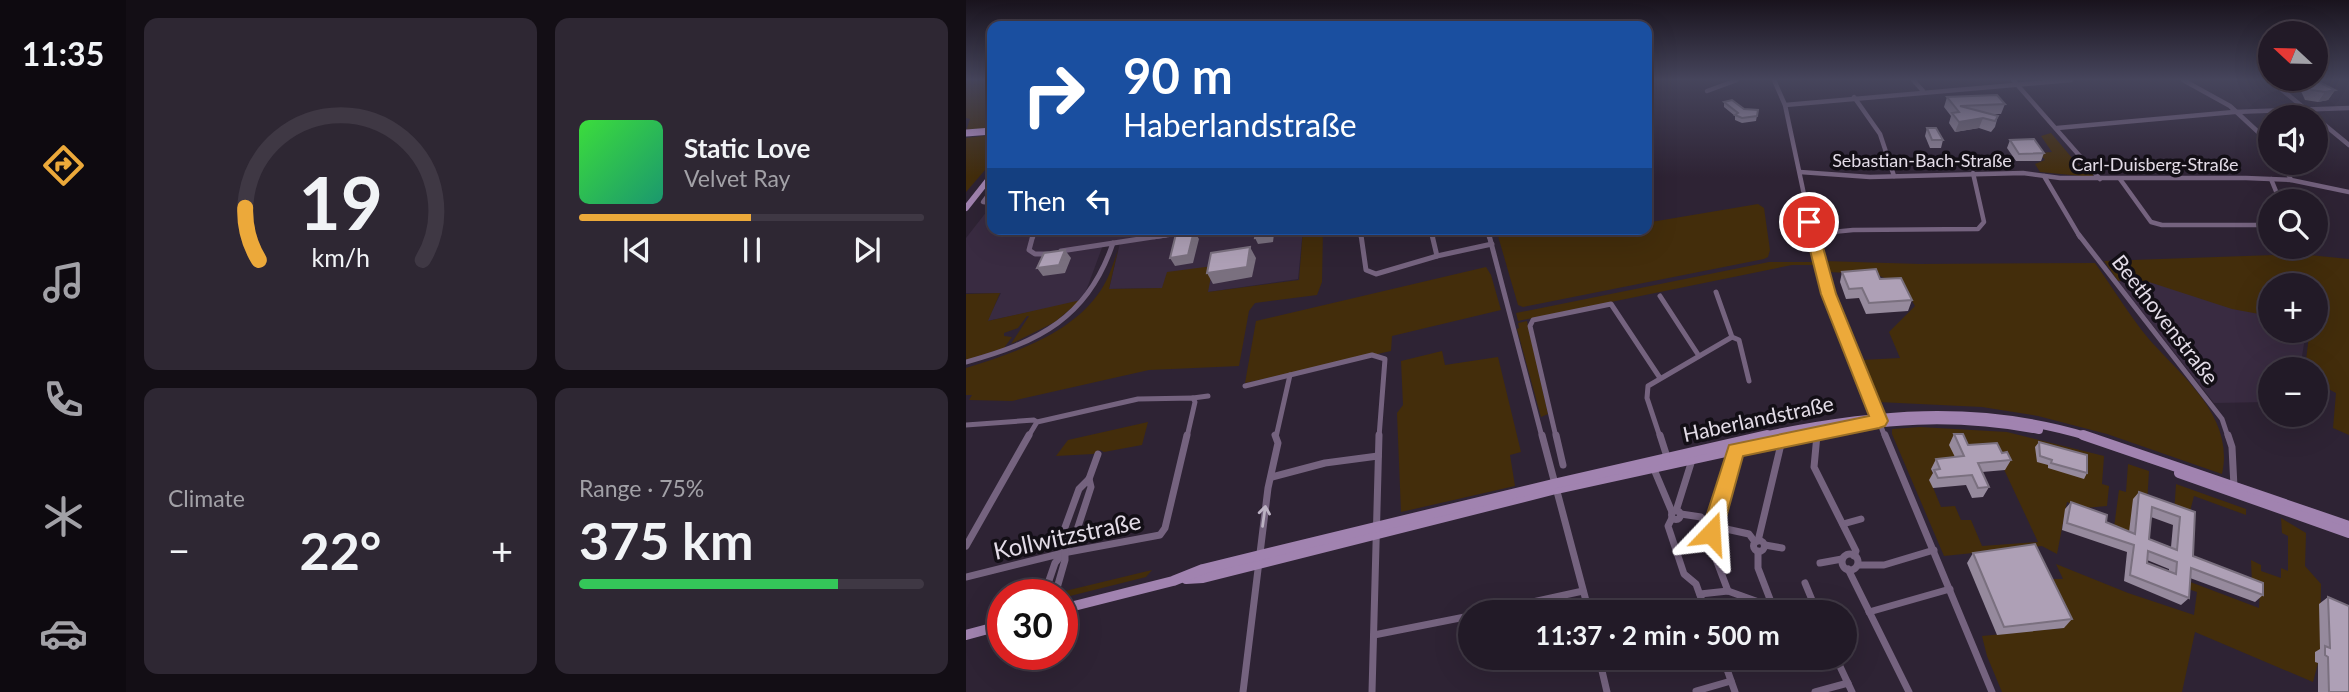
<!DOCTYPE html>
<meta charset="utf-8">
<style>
:root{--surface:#221a27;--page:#2e2733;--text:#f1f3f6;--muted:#a2a1a7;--line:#3f3844;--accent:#eca93a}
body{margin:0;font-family:Lato,sans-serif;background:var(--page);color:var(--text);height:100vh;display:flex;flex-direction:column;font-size:26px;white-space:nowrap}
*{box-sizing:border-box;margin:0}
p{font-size:23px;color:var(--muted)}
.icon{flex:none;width:38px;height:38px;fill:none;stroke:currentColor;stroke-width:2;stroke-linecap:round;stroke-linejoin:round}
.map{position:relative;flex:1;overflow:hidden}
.panel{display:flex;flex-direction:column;gap:18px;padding:18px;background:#130e15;width:840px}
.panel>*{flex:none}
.guide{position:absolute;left:21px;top:21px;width:665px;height:214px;border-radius:14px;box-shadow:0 7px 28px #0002,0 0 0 2px var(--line);background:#1a4fa0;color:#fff;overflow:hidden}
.needle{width:46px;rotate:292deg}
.controls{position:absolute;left:1292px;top:21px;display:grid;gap:14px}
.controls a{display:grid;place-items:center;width:70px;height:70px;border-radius:50%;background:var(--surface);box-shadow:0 7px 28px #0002,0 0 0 2px var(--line);font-size:35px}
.speed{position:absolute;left:21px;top:579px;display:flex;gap:14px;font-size:35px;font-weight:700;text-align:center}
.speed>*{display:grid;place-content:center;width:91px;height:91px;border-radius:50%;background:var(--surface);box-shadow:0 7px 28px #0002,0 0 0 2px var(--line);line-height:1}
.speed .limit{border:10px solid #d22;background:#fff;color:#111}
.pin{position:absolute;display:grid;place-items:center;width:60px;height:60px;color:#fff;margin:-30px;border:4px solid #fff;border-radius:50%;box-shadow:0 2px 7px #0007}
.me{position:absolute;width:77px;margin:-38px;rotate:20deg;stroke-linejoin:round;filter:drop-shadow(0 0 5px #0008)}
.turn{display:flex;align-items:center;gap:24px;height:147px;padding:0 21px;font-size:32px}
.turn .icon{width:91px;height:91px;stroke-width:2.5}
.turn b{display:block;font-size:49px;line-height:60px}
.then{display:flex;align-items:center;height:66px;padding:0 21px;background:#0003;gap:14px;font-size:26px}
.big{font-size:52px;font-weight:700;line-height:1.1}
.panel .widget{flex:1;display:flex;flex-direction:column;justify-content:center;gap:10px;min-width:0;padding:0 24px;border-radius:14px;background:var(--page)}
.panel .dial{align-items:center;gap:0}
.dial svg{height:182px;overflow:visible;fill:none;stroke:var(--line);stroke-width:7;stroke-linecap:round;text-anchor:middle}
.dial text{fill:var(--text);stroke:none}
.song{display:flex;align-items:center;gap:21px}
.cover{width:84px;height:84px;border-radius:10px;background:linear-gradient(135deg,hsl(120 70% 55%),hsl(160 70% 35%))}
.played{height:7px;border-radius:4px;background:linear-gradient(90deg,var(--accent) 50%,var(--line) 50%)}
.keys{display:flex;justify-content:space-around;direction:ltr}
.heat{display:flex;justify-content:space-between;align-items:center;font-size:38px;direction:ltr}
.charge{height:10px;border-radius:5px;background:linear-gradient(90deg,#34c759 75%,var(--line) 0)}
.panel .tiles{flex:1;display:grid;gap:18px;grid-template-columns:repeat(2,1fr)}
.trip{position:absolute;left:492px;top:600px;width:399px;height:70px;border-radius:35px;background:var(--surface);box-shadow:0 7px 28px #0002,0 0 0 2px var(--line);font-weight:700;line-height:70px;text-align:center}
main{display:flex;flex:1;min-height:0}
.dock{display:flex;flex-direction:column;width:126px;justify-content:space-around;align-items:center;background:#0e0a10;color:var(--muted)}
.dock .icon{width:49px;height:49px}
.dock .active{color:var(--accent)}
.dock b{font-size:32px;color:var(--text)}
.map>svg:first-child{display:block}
.built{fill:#392b41}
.green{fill:#432d0b;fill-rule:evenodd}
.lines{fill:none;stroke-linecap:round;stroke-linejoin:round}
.street-far2{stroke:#75637f;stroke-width:4.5}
.street-far1{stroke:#75637f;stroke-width:5}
.street{stroke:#75637f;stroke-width:7}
.secondary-far2{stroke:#a183b0;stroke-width:6}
.secondary-far1{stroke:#a183b0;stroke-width:8}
.secondary{stroke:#a183b0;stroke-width:10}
.primary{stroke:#c39cd7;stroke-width:7}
.wall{fill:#968a9d;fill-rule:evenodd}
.shaded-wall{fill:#7a707f}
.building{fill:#aea0b6;stroke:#7a707f;stroke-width:2;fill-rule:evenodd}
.oneway{stroke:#bcb2c3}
.route{fill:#eca93a;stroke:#996e26;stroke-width:2}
.labels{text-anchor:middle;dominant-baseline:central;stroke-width:7;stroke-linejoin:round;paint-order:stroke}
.far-street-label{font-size:18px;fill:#e3dce7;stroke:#130f16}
.street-label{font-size:21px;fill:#e3dce7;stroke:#130f16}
.near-street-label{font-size:24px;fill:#e3dce7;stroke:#130f16}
</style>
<main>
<nav class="dock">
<b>11:35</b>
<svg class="icon active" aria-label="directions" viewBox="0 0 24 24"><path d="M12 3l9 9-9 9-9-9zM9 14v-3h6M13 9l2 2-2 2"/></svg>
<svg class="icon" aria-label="music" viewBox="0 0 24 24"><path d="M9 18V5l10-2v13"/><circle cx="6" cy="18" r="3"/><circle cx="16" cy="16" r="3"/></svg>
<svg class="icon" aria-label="phone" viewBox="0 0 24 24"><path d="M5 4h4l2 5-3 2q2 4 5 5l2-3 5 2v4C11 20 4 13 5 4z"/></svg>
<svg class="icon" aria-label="climate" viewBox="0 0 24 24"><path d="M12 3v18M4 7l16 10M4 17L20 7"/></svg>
<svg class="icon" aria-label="car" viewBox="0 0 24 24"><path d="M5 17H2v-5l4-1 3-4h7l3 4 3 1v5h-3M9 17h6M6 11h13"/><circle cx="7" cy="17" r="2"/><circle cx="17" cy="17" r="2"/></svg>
</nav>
<section class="panel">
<div class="tiles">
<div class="widget dial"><svg viewBox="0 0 100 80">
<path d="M14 69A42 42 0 1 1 86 69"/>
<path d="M14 69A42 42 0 0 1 8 46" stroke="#eca93a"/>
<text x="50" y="56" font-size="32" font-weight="700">19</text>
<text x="50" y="72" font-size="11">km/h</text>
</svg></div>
<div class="widget">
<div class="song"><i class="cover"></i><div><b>Static Love</b><p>Velvet Ray</p></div></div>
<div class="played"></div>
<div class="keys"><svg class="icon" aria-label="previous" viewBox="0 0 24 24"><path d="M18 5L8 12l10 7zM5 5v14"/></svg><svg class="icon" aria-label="pause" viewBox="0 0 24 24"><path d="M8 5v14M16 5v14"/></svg><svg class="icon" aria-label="next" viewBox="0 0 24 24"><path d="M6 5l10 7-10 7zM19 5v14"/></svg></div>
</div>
<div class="widget"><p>Climate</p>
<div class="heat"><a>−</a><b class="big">22°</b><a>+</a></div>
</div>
<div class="widget"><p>Range · 75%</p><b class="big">375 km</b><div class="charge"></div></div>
</div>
</section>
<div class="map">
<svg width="1383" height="692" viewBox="0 0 1383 692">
<rect width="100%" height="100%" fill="#2e2334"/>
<!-- built -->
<g class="built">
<path d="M 26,195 L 26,229 L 337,229 L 332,279 L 242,292 L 196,288 L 143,289 L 154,243 L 137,245 L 120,291 L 111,302 L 21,321 L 35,293 L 0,293 L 0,238 L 25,206 Z"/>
<path d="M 1152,281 L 1197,281 L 1304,313 L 1304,331 L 1340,331 L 1334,369 L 1304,369 L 1304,402 L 1248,403 Z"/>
</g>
<!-- green -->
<g class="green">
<path d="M 0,80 L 26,80 L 21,88 L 26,88 L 26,128 L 0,131 L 4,119 L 0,118 Z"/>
<path d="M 1085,133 L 1112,165 L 1124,169 L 1128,174 L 1126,177 L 1074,172 L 1069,164 L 1079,160 L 1073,153 L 1086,152 L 1075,136 Z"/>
<path d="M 26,135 L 26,162 L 0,192 L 0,138 Z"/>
<path d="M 792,204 L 798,208 L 804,250 L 802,257 L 798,259 L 557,307 L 552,305 L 530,229 L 681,229 L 681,221 L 685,222 Z"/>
<path d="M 337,229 L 357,229 L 356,282 L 351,295 L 289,303 L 283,311 L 273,366 L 183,370 L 46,401 L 3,400 L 6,395 L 0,395 L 0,368 C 48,353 106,334 135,290 C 143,278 147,264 152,250 L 143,289 L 196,288 L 201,272 L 247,266 L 242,292 L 333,280 Z"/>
<path d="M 1333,254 L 1383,259 L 1383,435 L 1367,428 L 1370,393 L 1349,382 L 1349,369 L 1339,369 L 1343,335 L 1345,331 L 1349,331 L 1349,285 L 1304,285 L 1304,316 L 1266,309 L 1180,281 L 1152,281 L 1138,261 Z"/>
<path d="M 857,261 L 954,264 L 1129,263 C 1147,288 1163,315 1182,338 C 1215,376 1269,416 1256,474 L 1141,434 L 1072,416 L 1016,407 L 912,402 L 896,360 L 934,358 L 923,332 L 949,306 L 938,286 L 909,274 L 861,272 Z"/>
<path d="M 803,262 L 849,262 L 849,265 L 826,265 L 552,321 L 550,313 Z"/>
<path d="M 520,267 L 525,275 L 535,310 L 426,336 L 425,351 L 279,383 L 290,321 Z"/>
<path d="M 34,293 L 22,321 L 115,300 L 89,322 L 45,344 L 63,316 L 61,316 L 52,328 L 38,333 L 38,336 L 46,337 L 38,348 L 0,360 L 0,294 Z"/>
<path d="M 561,321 L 582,414 L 575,417 L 551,329 L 553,328 L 552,323 Z"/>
<path d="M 476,351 L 479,365 L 532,357 L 555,452 L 544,455 L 549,486 L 435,512 L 431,413 L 437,405 L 435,361 Z"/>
<path d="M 182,422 L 176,445 L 138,452 L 134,450 L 127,454 L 90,456 L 102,440 Z"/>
<path d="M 954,427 L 1041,432 L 1138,456 L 1136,484 L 1143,486 L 1141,506 L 1118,508 L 1101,502 L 1091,554 L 1076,546 L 978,556 L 926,434 L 926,429 ZM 1035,463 L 1072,542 L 1016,546 L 1005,520 L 995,520 L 989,506 L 975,507 L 964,480 L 969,479 L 965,469 Z"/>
<path d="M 1162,464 L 1183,471 L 1181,504 L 1162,541 L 1147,535 L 1153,490 L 1160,492 Z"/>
<path d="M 1210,484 L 1280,509 L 1280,515 L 1228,496 L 1222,519 L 1208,514 Z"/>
<path d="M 1315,518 L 1340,533 L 1339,566 L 1355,584 L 1354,654 L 1349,661 L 1352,663 L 1347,682 L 1229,632 L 1216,692 L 1036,692 L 1021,656 L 1016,636 L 1098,628 L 1085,579 L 1097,579 L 1090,564 L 1162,593 L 1228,615 L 1231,592 L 1219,588 L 1219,580 L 1293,608 L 1294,587 L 1286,583 L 1285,560 L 1295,565 L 1295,571 L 1315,578 L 1315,568 L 1322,571 L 1322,536 L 1316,533 Z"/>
<path d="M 186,570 L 180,577 L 104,596 L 95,592 Z"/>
</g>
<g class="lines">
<!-- street-far2 -->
<g class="street-far2">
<path d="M 808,80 L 819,105 L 847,237"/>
<path d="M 947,80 L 957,91"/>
<path d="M 1047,80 L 1134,179"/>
<path d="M 1217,80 L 1264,106 L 1304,143"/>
<path d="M 1304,80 L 1383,145"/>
<path d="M 741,91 L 771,80"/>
<path d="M 888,97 L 914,134 L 928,176"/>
<path d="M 819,105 L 1105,80"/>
<path d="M 1091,128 L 1268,112 L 1383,108"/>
<path d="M 1317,163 L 1325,180"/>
<path d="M 834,172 L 904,177 L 1057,173 L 1094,178 L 1280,178 L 1325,180 L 1383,192"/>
<path d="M 1078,176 L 1114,237"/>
<path d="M 1154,179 L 1185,222 L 1196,225 L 1304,225"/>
<path d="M 1305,179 L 1314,201"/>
<path d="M 26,190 L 17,202 L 26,203"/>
<path d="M 394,229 L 395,237"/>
<path d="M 465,229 L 467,237"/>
<path d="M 521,229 L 523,237"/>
<path d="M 846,234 L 887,230 L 1012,229 L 1018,222 L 1007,173"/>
<path d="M 67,237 L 69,229"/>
<path d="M 188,237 L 243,229"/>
</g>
<!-- street-far1 -->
<g class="street-far1">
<path d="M 67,235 L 63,250 L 69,254 L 82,254"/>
<path d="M 395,235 L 400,270 L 410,274 L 471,256 L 526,244"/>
<path d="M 466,235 L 471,256"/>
<path d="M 523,235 L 576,437"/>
<path d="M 847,235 L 854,269 L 910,415"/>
<path d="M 1113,235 L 1256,419 L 1262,437"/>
<path d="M 95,251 L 200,235"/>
<path d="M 750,292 L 766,337 L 773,340 L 783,381"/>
<path d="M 694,296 L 733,356"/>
<path d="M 0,362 C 73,342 122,318 147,243"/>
<path d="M 279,386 L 406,355 L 419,359 L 413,437"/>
<path d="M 227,398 L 242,396"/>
<path d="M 914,424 L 919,437"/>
<path d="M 0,425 L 68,420 L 71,422"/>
<path d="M 62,437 L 71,422 L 172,399 L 227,398 L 229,402 L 221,437"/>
<path d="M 310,437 L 324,375"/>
<path d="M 590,437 L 564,326 L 567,320 L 645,304 L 694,378"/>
<path d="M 694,437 L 681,398 L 682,386 L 766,337"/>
<path d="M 851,437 L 851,432"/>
</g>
<!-- street -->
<g class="street">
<path d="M 576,435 L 623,612"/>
<path d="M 590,435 L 597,465"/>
<path d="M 694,435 L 702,460"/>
<path d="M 851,435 L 848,467 L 890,551 L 888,556"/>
<path d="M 919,435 L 1026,692"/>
<path d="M 1262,435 L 1266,447 L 1268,487"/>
<path d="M 687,467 L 706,512"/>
<path d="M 306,477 L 359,463 L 412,456"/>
<circle cx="710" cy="515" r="4.5"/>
<path d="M 710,511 L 726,460"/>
<path d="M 715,514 L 735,517 L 741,525"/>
<path d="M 706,518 L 702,526 L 718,574 L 730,584 L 740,612"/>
<circle cx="745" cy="528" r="5.5"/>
<path d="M 747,523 L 751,519 L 770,450"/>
<path d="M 877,524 L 895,519"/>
<path d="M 751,527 L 783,534 L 789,542"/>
<path d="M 743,533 L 742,538 L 762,591"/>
<circle cx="793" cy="546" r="5.5"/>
<path d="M 792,541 L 816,440"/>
<path d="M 799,545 L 816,548"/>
<path d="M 0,546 L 63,435"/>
<path d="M 99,548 L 94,541 L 113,489 L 123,479 L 132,454"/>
<path d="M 792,551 L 792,568 L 807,607"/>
<circle cx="884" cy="562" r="8"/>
<path d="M 854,563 L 876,559"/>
<path d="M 892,565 L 918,565 L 968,550"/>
<path d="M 882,569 L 943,692"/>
<path d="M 0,577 L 97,553 L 194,535 L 199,528 L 221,435"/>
<path d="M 839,583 L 851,612"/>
<path d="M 734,594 L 762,591 L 820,612"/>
<path d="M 78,595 L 89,563 L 97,553"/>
<path d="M 89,595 L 99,560 L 99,548 L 108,539 L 125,487 L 123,479"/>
<path d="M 520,612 L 617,591"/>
<path d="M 903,612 L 984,589"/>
<path d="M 408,635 L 504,616"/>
<path d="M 633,658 L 641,692"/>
<path d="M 757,658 L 769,692"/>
<path d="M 870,658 L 886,692"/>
<path d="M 730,691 L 765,681"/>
<path d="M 277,692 L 302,488 L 312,443 L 309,435"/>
<path d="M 406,692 L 413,435"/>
<path d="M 849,692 L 882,683"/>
</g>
<!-- secondary-far2 -->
<path class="secondary-far2" d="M 0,208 L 26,175"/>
<!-- secondary-far1 -->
<g class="secondary-far1">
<path d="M 792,437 C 904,413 1012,403 1123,437"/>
<path d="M 830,437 C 915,419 987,414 1073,430"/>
</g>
<!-- secondary -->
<g class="secondary">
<path d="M 1117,435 L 1383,526"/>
<path d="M 1213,473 L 1383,533"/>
<path d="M 220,579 L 237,578 L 590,489 L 838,435"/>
<path d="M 96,609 L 207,581 L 237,569 L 587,484 L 801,435"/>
<path d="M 0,635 L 37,625"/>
</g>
<!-- primary -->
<path class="primary" d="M 0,133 L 26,131"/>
</g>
<!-- wall -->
<g class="wall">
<path d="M 1339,80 L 1349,80 L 1369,90 L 1362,100 L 1352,102 L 1339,100 L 1334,89 Z"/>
<path d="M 981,97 L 1039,104 L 1035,114 L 1024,114 L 1032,116 L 1029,127 L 1025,132 L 1013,128 L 989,132 L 983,123 L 985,116 L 978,107 Z"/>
<path d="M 758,102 L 778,109 L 792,110 L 790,121 L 776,123 L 769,120 L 769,116 L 758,107 Z"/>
<path d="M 961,128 L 977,140 L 975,148 L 964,148 L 959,136 Z"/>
<path d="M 1044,140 L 1078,153 L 1075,161 L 1050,161 L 1041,148 Z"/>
<path d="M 876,272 L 914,279 L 946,300 L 942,311 L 900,314 L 893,298 L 880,299 L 874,282 Z"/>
<path d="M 988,434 L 1002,445 L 1036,453 L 1045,460 L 1039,470 L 1016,472 L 1023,487 L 1017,497 L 1006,498 L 1000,485 L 967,488 L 963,480 L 967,473 L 965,469 L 970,459 L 989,457 L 983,445 Z"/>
<path d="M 1073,442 L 1121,473 L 1118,479 L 1082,468 L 1082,465 L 1071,462 L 1069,447 Z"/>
<path d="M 1173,492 L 1229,512 L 1227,556 L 1297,595 L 1289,602 L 1224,578 L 1223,598 L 1215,605 L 1158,581 L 1161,552 L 1096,530 L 1099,509 L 1105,502 L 1140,522 L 1163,532 L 1167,499 ZM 1185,517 L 1207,525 L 1205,547 L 1183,539 ZM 1181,560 L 1203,569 L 1203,571 L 1181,563 Z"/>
<path d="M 1007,553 L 1106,619 L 1098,628 L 1031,635 L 1001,563 Z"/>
<path d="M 1362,597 L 1383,692 L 1352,692 L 1352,663 L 1349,662 L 1349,652 L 1354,649 L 1353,604 Z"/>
</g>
<!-- shaded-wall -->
<g class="shaded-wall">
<path d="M 1369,90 L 1362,100 L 1352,102 L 1359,92 Z"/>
<path d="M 1017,118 L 1013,128 L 989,132 L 993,122 Z"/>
<path d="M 172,229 L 199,229 L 175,233 Z"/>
<path d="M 305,229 L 308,234 L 307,242 L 292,244 L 289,238 Z"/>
<path d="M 228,231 L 233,239 L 227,263 L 209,266 L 204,258 Z"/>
<path d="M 284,247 L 290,258 L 286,277 L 247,284 L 241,273 Z"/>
<path d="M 99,250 L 105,258 L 99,273 L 77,276 L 71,268 Z"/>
</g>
<!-- building -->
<g class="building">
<path d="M 1341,80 L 1349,80 L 1369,90 L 1359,92 L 1345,90 Z"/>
<path d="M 1031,95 L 1039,104 L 994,106 L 1032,116 L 1029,121 L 1017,118 L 993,122 L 986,113 L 993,112 L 981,97 Z"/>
<path d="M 766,100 L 778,109 L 792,110 L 791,116 L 776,118 L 769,115 L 772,113 L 758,102 Z"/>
<path d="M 961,128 L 970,128 L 977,140 L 966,140 Z"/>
<path d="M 1068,139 L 1078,153 L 1053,154 L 1044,140 Z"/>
<path d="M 291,229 L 305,229 L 304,236 L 289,238 Z"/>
<path d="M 228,231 L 222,255 L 204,258 L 210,234 Z"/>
<path d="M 284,247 L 281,267 L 241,273 L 245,253 Z"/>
<path d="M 99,250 L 93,265 L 71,268 L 78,253 Z"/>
<path d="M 910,269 L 914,279 L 935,278 L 946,300 L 903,303 L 896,288 L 883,289 L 876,272 Z"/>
<path d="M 988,434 L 997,434 L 1002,445 L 1031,443 L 1036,453 L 1041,452 L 1045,460 L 1012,463 L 1023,487 L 1012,488 L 1006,475 L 972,478 L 968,470 L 974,469 L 970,459 L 998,456 Z"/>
<path d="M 1073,442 L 1121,455 L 1121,473 L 1085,463 L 1086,460 L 1074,456 Z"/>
<path d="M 1173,492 L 1229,512 L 1227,556 L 1297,583 L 1297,595 L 1225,568 L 1223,598 L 1164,575 L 1168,545 L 1101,523 L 1105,502 L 1141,515 L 1140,522 L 1169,534 ZM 1186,507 L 1214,517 L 1211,550 L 1183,539 ZM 1182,551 L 1211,562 L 1210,574 L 1181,563 Z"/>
<path d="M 1069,544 L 1106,619 L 1038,627 L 1007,553 Z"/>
<path d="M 1362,597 L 1383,606 L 1383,692 L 1363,692 L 1362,657 L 1359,655 L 1359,646 L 1364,648 Z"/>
</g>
<!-- one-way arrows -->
<defs><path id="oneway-shaft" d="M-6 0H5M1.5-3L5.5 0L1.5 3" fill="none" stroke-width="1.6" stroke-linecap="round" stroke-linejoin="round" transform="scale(1.75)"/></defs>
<use class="oneway" href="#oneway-shaft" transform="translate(298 516) rotate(-82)"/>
<!-- sky -->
<linearGradient id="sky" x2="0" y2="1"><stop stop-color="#19131d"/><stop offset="0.45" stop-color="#46455c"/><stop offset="1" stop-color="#46455c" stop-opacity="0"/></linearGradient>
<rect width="1383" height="177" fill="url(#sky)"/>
<!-- route -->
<path class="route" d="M 843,217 L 850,222 L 870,294 L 922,421 L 919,426 L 913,428 L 777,456 L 758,525 L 760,530 L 757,536 L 745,542 L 738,540 L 735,533 L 763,445 L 903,416 L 855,294 L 837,222 Z"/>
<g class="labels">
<!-- far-street labels -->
<g class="far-street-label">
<text x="956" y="160">Sebastian-Bach-Straße</text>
<text x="1189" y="164">Carl-Duisberg-Straße</text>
</g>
<!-- street labels -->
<g class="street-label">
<text transform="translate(1200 319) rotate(52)">Beethovenstraße</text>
<text transform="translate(792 418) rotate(-12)">Haberlandstraße</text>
</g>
<!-- near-street labels -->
<g class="near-street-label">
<text transform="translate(101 535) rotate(-12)">Kollwitzstraße</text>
</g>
</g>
</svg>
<div class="controls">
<a><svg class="needle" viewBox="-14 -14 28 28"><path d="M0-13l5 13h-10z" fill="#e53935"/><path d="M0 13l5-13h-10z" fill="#a2a1a7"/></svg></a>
<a><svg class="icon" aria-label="sound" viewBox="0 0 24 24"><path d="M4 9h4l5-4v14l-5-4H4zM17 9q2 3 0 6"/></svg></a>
<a><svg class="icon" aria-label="search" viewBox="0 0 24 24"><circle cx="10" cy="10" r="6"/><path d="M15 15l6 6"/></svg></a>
<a>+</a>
<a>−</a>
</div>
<div class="speed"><div class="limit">30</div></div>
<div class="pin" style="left:843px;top:222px;background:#d93025"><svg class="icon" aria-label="arrive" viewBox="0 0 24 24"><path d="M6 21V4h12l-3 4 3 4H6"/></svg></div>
<svg class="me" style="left:745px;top:533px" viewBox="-20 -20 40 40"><path d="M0-17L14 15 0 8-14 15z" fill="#eca93a" stroke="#fff" stroke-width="4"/></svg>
<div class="trip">11:37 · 2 min · 500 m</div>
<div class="guide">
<div class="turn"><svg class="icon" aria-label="right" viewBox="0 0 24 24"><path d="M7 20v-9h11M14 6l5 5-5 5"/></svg><div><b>90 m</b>Haberlandstraße</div></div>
<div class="then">Then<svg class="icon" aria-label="left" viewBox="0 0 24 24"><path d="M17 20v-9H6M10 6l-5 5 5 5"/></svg></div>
</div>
</div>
</main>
